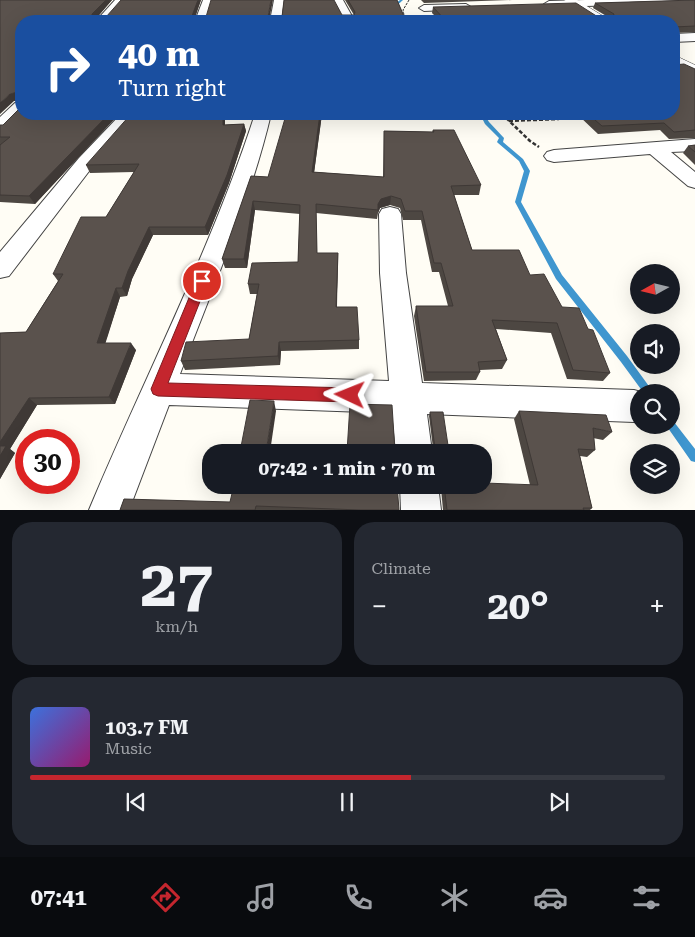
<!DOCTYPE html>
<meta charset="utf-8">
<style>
:root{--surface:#171b24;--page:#242831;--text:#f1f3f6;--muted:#9ea1a6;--line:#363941;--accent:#c4262e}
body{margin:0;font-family:"Roboto Serif",serif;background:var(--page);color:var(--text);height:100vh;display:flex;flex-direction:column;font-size:19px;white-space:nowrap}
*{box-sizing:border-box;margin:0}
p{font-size:16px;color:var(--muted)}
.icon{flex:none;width:28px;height:28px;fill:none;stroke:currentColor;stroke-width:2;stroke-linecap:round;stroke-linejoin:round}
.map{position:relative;height:510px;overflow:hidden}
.side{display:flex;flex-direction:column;gap:12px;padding:12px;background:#0d0f14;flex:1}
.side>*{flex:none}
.top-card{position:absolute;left:15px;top:15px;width:665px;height:105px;border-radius:20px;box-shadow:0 5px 20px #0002;background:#1a4fa0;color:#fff;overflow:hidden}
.needle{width:32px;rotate:262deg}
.buttons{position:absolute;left:630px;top:264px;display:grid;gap:10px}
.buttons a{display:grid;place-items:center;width:50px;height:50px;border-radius:50%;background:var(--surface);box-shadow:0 5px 20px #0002;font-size:25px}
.speed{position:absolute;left:15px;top:429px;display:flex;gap:10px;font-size:25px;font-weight:700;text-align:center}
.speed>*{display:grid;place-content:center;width:65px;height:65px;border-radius:50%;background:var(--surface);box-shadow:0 5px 20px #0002;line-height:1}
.speed .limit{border:8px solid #d22;background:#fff;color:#111}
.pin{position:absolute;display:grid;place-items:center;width:42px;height:42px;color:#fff;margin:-21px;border:2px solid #fff;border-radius:50%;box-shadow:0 1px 5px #0007}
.me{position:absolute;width:55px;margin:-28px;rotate:272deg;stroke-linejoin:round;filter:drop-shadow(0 0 4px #0008)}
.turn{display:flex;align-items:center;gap:18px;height:105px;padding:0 20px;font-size:22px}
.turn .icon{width:65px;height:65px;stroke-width:2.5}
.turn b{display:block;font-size:35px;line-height:42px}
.big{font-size:38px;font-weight:700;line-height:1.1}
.side .card{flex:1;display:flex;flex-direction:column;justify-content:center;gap:8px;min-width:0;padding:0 18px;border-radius:20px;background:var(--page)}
.side .dial{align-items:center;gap:0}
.dial b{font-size:65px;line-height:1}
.song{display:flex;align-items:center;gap:15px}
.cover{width:60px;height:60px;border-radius:8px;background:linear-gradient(135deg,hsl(220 70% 55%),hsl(320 70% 35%))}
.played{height:5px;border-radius:2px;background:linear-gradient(90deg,var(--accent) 60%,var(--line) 60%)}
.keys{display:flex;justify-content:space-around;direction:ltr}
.heat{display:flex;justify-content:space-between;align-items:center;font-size:28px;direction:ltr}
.side .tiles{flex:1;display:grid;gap:12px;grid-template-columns:1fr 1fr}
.card:last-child{grid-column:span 2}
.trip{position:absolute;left:202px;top:444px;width:290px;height:50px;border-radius:20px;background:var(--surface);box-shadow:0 5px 20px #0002;font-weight:700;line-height:50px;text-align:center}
.tab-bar{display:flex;height:80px;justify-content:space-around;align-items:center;background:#090b0e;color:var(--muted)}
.tab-bar .icon{width:35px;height:35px}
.tab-bar .selected{color:var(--accent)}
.tab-bar b{font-size:22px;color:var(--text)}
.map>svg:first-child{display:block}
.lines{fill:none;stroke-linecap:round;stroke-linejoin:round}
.stream{fill:#3f96cf;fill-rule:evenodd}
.minor-casing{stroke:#444;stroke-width:2}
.tertiary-casing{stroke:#444;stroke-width:1}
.path-far1{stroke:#333;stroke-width:1;stroke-dasharray:2.5 1;stroke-linecap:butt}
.path{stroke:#333;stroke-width:2.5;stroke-dasharray:4 2;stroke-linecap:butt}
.minor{fill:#fff;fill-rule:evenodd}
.tertiary{fill:#fff;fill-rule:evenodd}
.wall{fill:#4d4742}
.shaded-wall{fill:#3f3936}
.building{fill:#5a524d;stroke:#3f3936}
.route{fill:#c4262e;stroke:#7f191e}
</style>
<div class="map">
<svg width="695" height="510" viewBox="0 0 695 510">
<rect width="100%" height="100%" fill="#fffdf5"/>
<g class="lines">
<!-- stream -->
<g class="stream">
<path d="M 400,0 L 403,0 L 392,10 L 390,10 L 390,8 Z"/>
<path d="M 480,114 L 484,114 L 489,122 L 504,138 L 503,142 L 523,159 L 530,171 L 521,202 L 562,275 L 627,356 L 651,389 L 652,392 L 643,392 L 621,362 L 556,279 L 515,202 L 524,171 L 519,161 L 498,143 L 497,142 L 499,138 L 485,124 Z"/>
<path d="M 671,420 L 674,422 L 695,449 L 695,462 L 691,461 L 668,428 L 666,425 L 671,425 Z"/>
</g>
<!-- minor casing -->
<g class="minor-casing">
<g id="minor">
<path d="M 115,0 L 125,0 L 107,21 L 96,21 Z"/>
<path d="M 203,0 L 213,0 L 206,21 L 195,21 Z"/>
<path d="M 274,0 L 284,0 L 281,21 L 270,21 Z"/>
<path d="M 333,0 L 343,0 L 353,18 L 352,20 L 344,20 Z"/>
<path d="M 585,0 L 695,0 L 695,3 L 549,7 L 544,4 L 549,1 Z"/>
<path d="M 466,4 L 471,7 L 470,9 L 424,11 L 419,8 L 424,5 Z"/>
<path d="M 695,33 L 695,41 L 674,42 L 674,34 Z"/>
<path d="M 21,101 L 23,114 L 6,131 L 0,132 L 0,117 L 15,103 Z"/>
<path d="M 121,114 L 138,114 L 93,166 L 9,276 L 0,278 L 0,252 L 79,158 Z"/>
<path d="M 255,114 L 271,114 C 250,203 212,289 180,374 L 389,381 L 380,273 L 379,214 L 382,209 L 390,207 L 398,209 L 401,214 L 406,273 L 422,383 L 634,390 L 641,392 L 639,392 L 639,420 L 634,422 L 427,414 L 432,452 L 396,452 L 392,413 L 169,405 L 129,510 L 89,510 C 144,378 211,250 255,114 Z"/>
<path d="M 695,139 L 695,151 L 671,152 L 695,172 L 695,188 L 688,186 L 650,154 L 554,162 L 547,160 L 544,156 L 547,152 L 554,150 Z"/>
<path d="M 400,485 L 438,485 L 441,510 L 401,510 Z"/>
</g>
</g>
<!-- tertiary casing -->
<g class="tertiary-casing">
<g id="tertiary">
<path d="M 564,0 L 577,0 L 611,21 L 597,21 Z"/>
<path d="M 674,55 L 695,65 L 695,76 L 674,65 Z"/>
</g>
</g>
<!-- path-far1 -->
<path class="path-far1" d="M 409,0 L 403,10 L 404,15 L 411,21"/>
<!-- path -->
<g class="path">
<path d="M 502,114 L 530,141 L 539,147"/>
<path d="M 509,121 L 559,119"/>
</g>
<!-- minor -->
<use href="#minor" class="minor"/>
<!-- tertiary -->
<use href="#tertiary" class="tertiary"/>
</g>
<!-- wall -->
<g class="wall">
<path d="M 0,0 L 112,0 L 97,17 L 106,17 L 201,0 L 195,16 L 282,17 L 354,15 L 345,0 L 397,0 L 406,21 L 21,21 L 21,114 L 119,114 L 35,204 L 0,202 L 0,125 L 3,125 L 20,108 L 19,100 L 14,101 Z"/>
<path d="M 421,0 L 512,0 L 424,3 Z"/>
<path d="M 695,0 L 695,32 L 674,33 L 674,21 L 440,21 L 432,13 L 433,7 L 608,17 L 593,8 L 595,3 Z"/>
<path d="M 695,69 L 695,138 L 669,139 L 660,130 L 598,134 L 578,115 L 574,115 L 572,114 L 674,114 Z"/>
<path d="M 296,114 L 322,114 L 314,172 L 383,177 L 384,131 L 432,132 L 433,130 L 481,185 L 479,195 L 454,195 L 472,250 L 530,275 L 562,307 L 588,329 L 610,373 L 603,381 L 567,379 L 551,333 L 496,329 L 507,360 L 502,369 L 480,370 L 480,372 L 476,380 L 424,381 L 414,316 L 416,306 L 448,306 L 439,272 L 432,272 L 421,220 L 403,220 L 400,208 L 390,205 L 380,208 L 378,213 L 377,219 L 316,213 L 317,253 L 338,253 L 337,307 L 359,340 L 359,349 L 281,351 L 280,365 L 185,370 L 181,361 L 249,339 L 257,294 L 250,294 L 248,284 L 298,262 L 300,214 L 255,210 L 247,268 L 225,268 L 222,259 L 251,176 L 268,177 Z"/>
<path d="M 244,124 L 246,131 L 229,183 L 208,235 L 153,235 L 132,279 L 127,296 L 120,297 L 105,343 L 136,350 L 115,404 L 37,405 L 10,449 L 15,453 L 0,479 L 0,333 L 26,332 L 58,281 L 53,274 L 106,217 L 134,172 L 90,173 L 86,165 L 225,125 Z"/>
<path d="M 695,145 L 695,165 L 683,153 L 688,146 Z"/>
<path d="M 519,411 L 612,432 L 603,440 L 593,438 L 595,450 L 587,457 L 580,456 L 592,508 L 590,510 L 443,510 L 441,488 L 442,485 L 530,485 L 514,419 Z"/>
<path d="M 430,412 L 449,452 L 428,452 L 428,450 L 433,448 L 429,416 Z"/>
<path d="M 124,499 L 399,510 L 120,510 Z"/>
</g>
<!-- shaded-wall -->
<g class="shaded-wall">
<path d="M 106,0 L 112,0 L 95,20 L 92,17 L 92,14 Z"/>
<path d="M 198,0 L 201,0 L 194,21 L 192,16 Z"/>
<path d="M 271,0 L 273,0 L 269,21 L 268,17 Z"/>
<path d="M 18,92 L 21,100 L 14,101 L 0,114 L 0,103 L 10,94 Z"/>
<path d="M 109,114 L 119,114 L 35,204 L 29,196 Z"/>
<path d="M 223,114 L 225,114 L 225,132 L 223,125 Z"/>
<path d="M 320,114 L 322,114 L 313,181 L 312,172 Z"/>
<path d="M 244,124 L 246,131 L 229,183 L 208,235 L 205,227 Z"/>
<path d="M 391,196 L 390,205 L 380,208 L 378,213 L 378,204 L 381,199 Z"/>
<path d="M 253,201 L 255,210 L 247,268 L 244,259 Z"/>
<path d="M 149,227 L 153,235 L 132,279 L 127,296 L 122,288 L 128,271 Z"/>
<path d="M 338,253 L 338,263 L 336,316 L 336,307 Z"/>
<path d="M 116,288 L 120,297 L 103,351 L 97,343 Z"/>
<path d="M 279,342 L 281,351 L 280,365 L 278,356 Z"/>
<path d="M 131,343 L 136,350 L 115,404 L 109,397 Z"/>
<path d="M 29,398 L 37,405 L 10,449 L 15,453 L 0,479 L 0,442 Z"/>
<path d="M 274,401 L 276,411 L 270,452 L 266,452 Z"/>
</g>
<!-- building -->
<g class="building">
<path d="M 0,0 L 106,0 L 92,14 L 92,17 L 106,17 L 121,0 L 198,0 L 192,16 L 206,17 L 211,0 L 271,0 L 268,17 L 282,17 L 284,0 L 334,0 L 342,15 L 354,15 L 355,12 L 348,0 L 397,0 L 406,21 L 21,21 L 21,114 L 109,114 L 29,196 L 0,195 L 0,145 L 10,137 L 0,137 L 0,125 L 3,125 L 20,108 L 18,92 L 10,94 L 0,103 Z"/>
<path d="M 695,0 L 695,26 L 674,27 L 674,21 L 446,21 L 433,7 L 576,3 L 598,17 L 613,17 L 614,14 L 595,3 Z"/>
<path d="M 684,64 L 695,69 L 695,130 L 674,132 L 664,123 L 602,126 L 588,114 L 674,114 L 674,65 Z"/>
<path d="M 131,114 L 223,114 L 223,125 L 244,124 L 227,175 L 205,227 L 149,227 L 128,271 L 122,288 L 116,288 L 97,343 L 131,343 L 109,397 L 29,398 L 0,442 L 0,333 L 26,332 L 63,274 L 53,274 L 81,217 L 106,217 L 139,164 L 86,165 Z"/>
<path d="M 296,114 L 320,114 L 312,172 L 384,177 L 384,131 L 434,132 L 433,130 L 454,130 L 481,185 L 451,186 L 472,250 L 519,250 L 530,275 L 544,274 L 562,307 L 579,308 L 588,329 L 593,330 L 610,373 L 573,370 L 557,323 L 492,320 L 507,360 L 478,362 L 480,372 L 426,372 L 416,306 L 453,306 L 441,263 L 434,263 L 422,211 L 405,211 L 401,199 L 391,196 L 381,199 L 378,204 L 378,210 L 316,204 L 317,253 L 338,253 L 336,307 L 357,307 L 359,340 L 279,342 L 278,356 L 181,361 L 186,342 L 249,339 L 259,284 L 248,284 L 252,263 L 298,262 L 300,205 L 253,201 L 244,259 L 222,259 L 251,176 L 268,177 L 286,115 L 296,115 Z"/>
<path d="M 695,145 L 695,152 L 688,146 Z"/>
<path d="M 250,400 L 274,401 L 266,452 L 240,452 Z"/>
<path d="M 350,404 L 392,405 L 395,452 L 347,452 Z"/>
<path d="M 519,411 L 606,415 L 612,432 L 593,428 L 595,450 L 578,449 L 592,508 L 583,508 L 584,510 L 447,510 L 444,485 L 484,485 L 484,483 L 538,485 Z"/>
<path d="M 430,412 L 443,412 L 449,452 L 429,452 L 428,450 L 435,448 Z"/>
<path d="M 0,446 L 6,446 L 0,456 Z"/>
<path d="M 234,485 L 397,485 L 399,510 L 360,510 L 256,506 L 255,510 L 120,510 L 124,499 L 230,502 Z"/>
</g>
<!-- route -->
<path class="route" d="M 202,277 L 206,278 L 208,281 L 168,383 L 350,388 L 355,390 L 357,395 L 355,400 L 350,402 L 158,396 L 153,394 L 151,389 L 196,281 L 198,278 Z"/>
</svg>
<div class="buttons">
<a><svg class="needle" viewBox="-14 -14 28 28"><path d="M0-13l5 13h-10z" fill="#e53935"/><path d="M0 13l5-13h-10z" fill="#9ea1a6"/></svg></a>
<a><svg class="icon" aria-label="sound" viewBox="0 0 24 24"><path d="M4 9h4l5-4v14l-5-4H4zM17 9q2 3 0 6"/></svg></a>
<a><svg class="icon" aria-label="search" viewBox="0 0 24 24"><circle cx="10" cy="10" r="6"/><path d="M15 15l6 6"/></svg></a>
<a><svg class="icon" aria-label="layers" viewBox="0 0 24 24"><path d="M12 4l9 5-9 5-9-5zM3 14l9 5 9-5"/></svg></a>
</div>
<div class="speed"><div class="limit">30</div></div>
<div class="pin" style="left:202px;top:281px;background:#d93025"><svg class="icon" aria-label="arrive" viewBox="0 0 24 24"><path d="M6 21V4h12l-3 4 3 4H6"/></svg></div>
<svg class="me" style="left:350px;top:395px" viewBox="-20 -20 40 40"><path d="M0-17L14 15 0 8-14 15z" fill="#c4262e" stroke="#fff" stroke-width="4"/></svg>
<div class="trip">07:42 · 1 min · 70 m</div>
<div class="top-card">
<div class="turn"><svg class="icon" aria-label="right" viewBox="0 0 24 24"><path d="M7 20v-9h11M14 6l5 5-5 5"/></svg><div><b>40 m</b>Turn right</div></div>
</div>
</div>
<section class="side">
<div class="tiles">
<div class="card dial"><b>27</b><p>km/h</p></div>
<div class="card"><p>Climate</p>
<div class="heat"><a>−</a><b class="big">20°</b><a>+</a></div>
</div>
<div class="card">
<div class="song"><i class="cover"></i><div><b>103.7 FM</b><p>Music</p></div></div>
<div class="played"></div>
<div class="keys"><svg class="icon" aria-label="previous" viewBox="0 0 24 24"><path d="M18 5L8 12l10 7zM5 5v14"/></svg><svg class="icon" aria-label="pause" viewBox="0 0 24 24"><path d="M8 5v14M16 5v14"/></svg><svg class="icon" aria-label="next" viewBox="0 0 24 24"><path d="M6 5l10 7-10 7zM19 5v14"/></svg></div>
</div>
</div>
</section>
<nav class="tab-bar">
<b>07:41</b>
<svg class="icon selected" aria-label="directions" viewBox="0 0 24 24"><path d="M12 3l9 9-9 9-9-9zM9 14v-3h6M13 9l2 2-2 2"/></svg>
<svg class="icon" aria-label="music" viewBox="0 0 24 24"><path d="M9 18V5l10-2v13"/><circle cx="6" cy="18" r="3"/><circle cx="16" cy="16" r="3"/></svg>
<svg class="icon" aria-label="phone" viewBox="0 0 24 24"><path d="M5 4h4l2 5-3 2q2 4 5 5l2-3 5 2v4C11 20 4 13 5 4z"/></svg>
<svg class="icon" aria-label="climate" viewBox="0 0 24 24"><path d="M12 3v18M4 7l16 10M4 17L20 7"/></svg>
<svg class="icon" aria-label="car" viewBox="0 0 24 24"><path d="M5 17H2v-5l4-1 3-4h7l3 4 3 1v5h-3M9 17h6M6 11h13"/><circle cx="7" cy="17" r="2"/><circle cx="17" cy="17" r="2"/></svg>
<svg class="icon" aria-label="filters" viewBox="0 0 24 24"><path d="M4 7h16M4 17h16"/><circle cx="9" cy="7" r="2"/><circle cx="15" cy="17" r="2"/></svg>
</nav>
